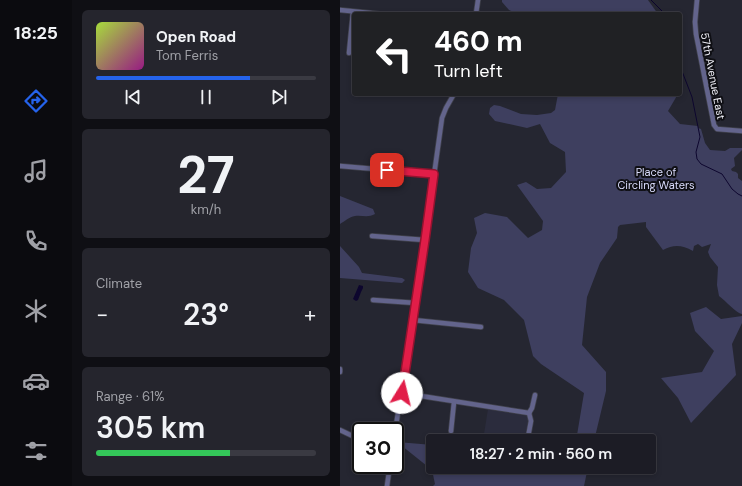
<!DOCTYPE html>
<meta charset="utf-8">
<style>
:root{--surface:#1c1c25;--page:#25252d;--text:#f1f3f6;--muted:#a0a1a7;--line:#3a3a42;--accent:#2563eb}
body{margin:0;font-family:"DM Sans",sans-serif;background:var(--page);color:var(--text);height:100vh;display:flex;flex-direction:column;font-size:15px;white-space:nowrap}
*{box-sizing:border-box;margin:0}
p{font-size:13px;color:var(--muted)}
.icon{flex:none;width:22px;height:22px;fill:none;stroke:currentColor;stroke-width:2;stroke-linecap:round;stroke-linejoin:round}
.map{position:relative;flex:1;overflow:hidden}
.side{display:flex;flex-direction:column;gap:10px;padding:10px;background:#0f0f14;width:268px}
.side>*{flex:none}
.banner{position:absolute;left:12px;top:12px;width:330px;height:84px;border-radius:4px;box-shadow:0 2px 6px #0003,0 0 0 1px var(--line);background:#202124;color:#fff;overflow:hidden}
.speed{position:absolute;left:12px;top:422px;display:flex;gap:8px;font-size:20px;font-weight:700;text-align:center}
.speed>*{display:grid;place-content:center;width:52px;height:52px;border-radius:50%;background:var(--surface);box-shadow:0 2px 6px #0003,0 0 0 1px var(--line);line-height:1}
.speed .limit{border:2px solid #111;border-radius:6px;background:#fff;color:#111}
.pin{position:absolute;display:grid;place-items:center;width:34px;height:34px;color:#fff;margin:-17px;border-radius:8px;box-shadow:0 2px 6px #0006}
.me{position:absolute;width:44px;margin:-22px;rotate:9deg;stroke-linejoin:round;filter:drop-shadow(0 0 3px #0008)}
.turn{display:flex;align-items:center;gap:14px;height:84px;padding:0 16px;font-size:18px}
.turn .icon{width:52px;height:52px;stroke-width:2.5}
.turn b{display:block;font-size:28px;line-height:34px}
.big{font-size:30px;font-weight:600;line-height:1.1}
.side .card{flex:1;display:flex;flex-direction:column;justify-content:center;gap:6px;min-width:0;padding:0 14px;border-radius:6px;background:var(--page)}
.side .dial{align-items:center;gap:0}
.dial b{font-size:52px;line-height:1}
.song{display:flex;align-items:center;gap:12px}
.cover{width:48px;height:48px;border-radius:6px;background:linear-gradient(135deg,hsl(80 70% 55%),hsl(310 70% 35%))}
.played{height:4px;border-radius:2px;background:linear-gradient(90deg,var(--accent) 70%,var(--line) 70%)}
.keys{display:flex;justify-content:space-around;direction:ltr}
.heat{display:flex;justify-content:space-between;align-items:center;font-size:22px;direction:ltr}
.charge{height:6px;border-radius:3px;background:linear-gradient(90deg,#34c759 61%,var(--line) 0)}
.trip{position:absolute;left:86px;top:434px;width:230px;height:40px;border-radius:4px;background:var(--surface);box-shadow:0 2px 6px #0003,0 0 0 1px var(--line);font-weight:600;line-height:40px;text-align:center}
main{display:flex;flex:1;min-height:0}
.dock{display:flex;flex-direction:column;width:72px;justify-content:space-around;align-items:center;background:#0b0b0f;color:var(--muted)}
.dock .icon{width:28px;height:28px}
.dock .selected{color:var(--accent)}
.dock b{font-size:18px;color:var(--text)}
.map>svg:first-child{display:block}
.built{fill:#2b2c3d}
.green{fill:#3e3f5f}
.water{fill:#0d062e}
.lines{fill:none;stroke-linecap:round;stroke-linejoin:round}
.stream{stroke:#0d062e;stroke-width:1}
.minor-casing{stroke:#41424d;stroke-width:6}
.minor{stroke:#63648c;stroke-width:4.5}
.route-casing{stroke:#92132f;stroke-width:10}
.route{stroke:#e11d48;stroke-width:7}
.labels{text-anchor:middle;dominant-baseline:central;stroke-width:4;stroke-linejoin:round;paint-order:stroke}
.street-label{font-size:11px;fill:#f0f0f8;stroke:#0f0f14}
.park-label{font-size:11px;fill:#dadcfc;stroke:#0f0f14}
</style>
<main>
<nav class="dock">
<b>18:25</b>
<svg class="icon selected" aria-label="directions" viewBox="0 0 24 24"><path d="M12 3l9 9-9 9-9-9zM9 14v-3h6M13 9l2 2-2 2"/></svg>
<svg class="icon" aria-label="music" viewBox="0 0 24 24"><path d="M9 18V5l10-2v13"/><circle cx="6" cy="18" r="3"/><circle cx="16" cy="16" r="3"/></svg>
<svg class="icon" aria-label="phone" viewBox="0 0 24 24"><path d="M5 4h4l2 5-3 2q2 4 5 5l2-3 5 2v4C11 20 4 13 5 4z"/></svg>
<svg class="icon" aria-label="climate" viewBox="0 0 24 24"><path d="M12 3v18M4 7l16 10M4 17L20 7"/></svg>
<svg class="icon" aria-label="car" viewBox="0 0 24 24"><path d="M5 17H2v-5l4-1 3-4h7l3 4 3 1v5h-3M9 17h6M6 11h13"/><circle cx="7" cy="17" r="2"/><circle cx="17" cy="17" r="2"/></svg>
<svg class="icon" aria-label="filters" viewBox="0 0 24 24"><path d="M4 7h16M4 17h16"/><circle cx="9" cy="7" r="2"/><circle cx="15" cy="17" r="2"/></svg>
</nav>
<section class="side">
<div class="card">
<div class="song"><i class="cover"></i><div><b>Open Road</b><p>Tom Ferris</p></div></div>
<div class="played"></div>
<div class="keys"><svg class="icon" aria-label="previous" viewBox="0 0 24 24"><path d="M18 5L8 12l10 7zM5 5v14"/></svg><svg class="icon" aria-label="pause" viewBox="0 0 24 24"><path d="M8 5v14M16 5v14"/></svg><svg class="icon" aria-label="next" viewBox="0 0 24 24"><path d="M6 5l10 7-10 7zM19 5v14"/></svg></div>
</div>
<div class="card dial"><b>27</b><p>km/h</p></div>
<div class="card"><p>Climate</p>
<div class="heat"><a>−</a><b class="big">23°</b><a>+</a></div>
</div>
<div class="card"><p>Range · 61%</p><b class="big">305 km</b><div class="charge"></div></div>
</section>
<div class="map">
<svg width="402" height="486" viewBox="0 0 402 486">
<rect width="100%" height="100%" fill="#252631"/>
<!-- built -->
<path class="built" d="M 148,409 L 188,416 L 189,418 L 184,441 L 171,439 L 163,441 L 134,441 L 134,439 L 143,440 Z"/>
<!-- green -->
<g class="green">
<path d="M 162,0 L 308,0 L 318,14 L 178,14 L 169,10 L 162,2 Z"/>
<path d="M 218,94 L 338,94 L 328,111 L 340,124 L 358,126 L 358,128 L 361,129 L 365,143 L 370,150 L 385,151 L 390,148 L 402,148 L 402,150 L 394,158 L 395,166 L 391,169 L 392,171 L 396,172 L 398,174 L 398,178 L 402,181 L 402,314 C 396,313 386,301 379,296 L 377,285 L 378,267 L 370,257 L 368,252 L 371,244 L 362,247 L 358,244 L 354,246 L 353,251 C 342,245 334,244 323,250 L 306,227 L 306,222 L 280,225 L 278,227 L 277,238 L 260,263 L 247,297 L 242,345 L 266,372 L 266,391 L 254,441 L 236,441 L 244,393 L 201,364 L 193,356 L 184,320 L 164,300 L 138,288 L 128,272 L 131,248 L 137,233 L 134,218 L 145,213 L 167,217 L 188,238 L 202,230 L 203,221 L 177,185 L 186,182 L 197,189 L 211,188 L 226,172 L 225,152 L 210,143 L 200,124 L 187,128 L 155,121 L 149,114 L 150,108 L 154,105 L 160,106 L 181,114 L 197,115 L 211,113 L 215,110 Z"/>
<path d="M 0,196 L 33,209 L 35,214 C 28,218 22,215 15,216 C 9,217 5,221 0,224 Z"/>
<path d="M 0,246 L 19,267 L 22,273 L 62,278 L 65,280 L 62,283 L 0,278 Z"/>
<path d="M 366,307 L 381,319 L 402,316 L 402,323 L 392,344 L 396,375 L 351,423 L 338,398 L 321,378 L 362,372 L 374,351 L 355,331 L 350,313 Z"/>
<path d="M 57,442 L 93,445 L 93,467 L 248,467 L 244,486 L 93,486 L 95,484 L 92,470 Z"/>
</g>
<!-- water -->
<path class="water" d="M 19,285 L 23,286 L 23,288 L 21,292 L 18,300 L 16,301 L 13,299 Z"/>
<g class="lines">
<!-- stream -->
<g class="stream">
<path d="M 311,0 L 325,14"/>
<path d="M 340,66 L 352,97 L 360,137 L 356,152 L 357,159 L 361,164 L 382,174 L 392,189 L 398,194 L 402,196"/>
</g>
<!-- minor casing -->
<g class="minor-casing">
<g id="minor">
<path d="M 357,0 L 355,22 L 356,34 L 374,125 L 377,129 L 402,131"/>
<path d="M 0,10 L 40,14"/>
<path d="M 136,14 L 138,0"/>
<path d="M 9,53 L 13,12"/>
<path d="M 0,166 L 94,174"/>
<path d="M 32,236 L 85,240"/>
<path d="M 33,300 L 76,303"/>
<path d="M 73,320 L 141,327"/>
<path d="M 0,372 L 0,369"/>
<path d="M 62,393 L 189,413"/>
<path d="M 189,413 L 192,408 L 195,395"/>
<path d="M 0,430 L 21,440"/>
<path d="M 111,431 L 114,402"/>
<path d="M 55,432 L 85,240 L 102,118 L 106,108 L 114,94"/>
<path d="M 188,437 L 191,421 L 189,413"/>
<path d="M 47,486 L 50,465"/>
</g>
</g>
<!-- minor -->
<use href="#minor" class="minor"/>
</g>
<g class="lines">
<!-- route casing -->
<g class="route-casing">
<path id="route" d="M 47,170 L 94,174 L 85,240 L 62,393"/>
</g>
<!-- route -->
<use href="#route" class="route"/>
</g>
<g class="labels">
<!-- street labels -->
<g class="street-label">
<text transform="translate(373 76) rotate(79)">57th Avenue East</text>
</g>
<!-- park labels -->
<g class="park-label">
<text x="316" y="172">Place of<tspan x="316" dy="13">Circling Waters</tspan></text>
</g>
</g>
</svg>
<div class="speed"><div class="limit">30</div></div>
<div class="pin" style="left:47px;top:170px;background:#d93025"><svg class="icon" aria-label="arrive" viewBox="0 0 24 24"><path d="M6 21V4h12l-3 4 3 4H6"/></svg></div>
<svg class="me" style="left:62px;top:393px" viewBox="-20 -20 40 40"><circle r="19" fill="#fff"/><path d="M0-13L10 11 0 6-10 11z" fill="#e11d48"/></svg>
<div class="trip">18:27 · 2 min · 560 m</div>
<div class="banner">
<div class="turn"><svg class="icon" aria-label="left" viewBox="0 0 24 24"><path d="M17 20v-9H6M10 6l-5 5 5 5"/></svg><div><b>460 m</b>Turn left</div></div>
</div>
</div>
</main>
